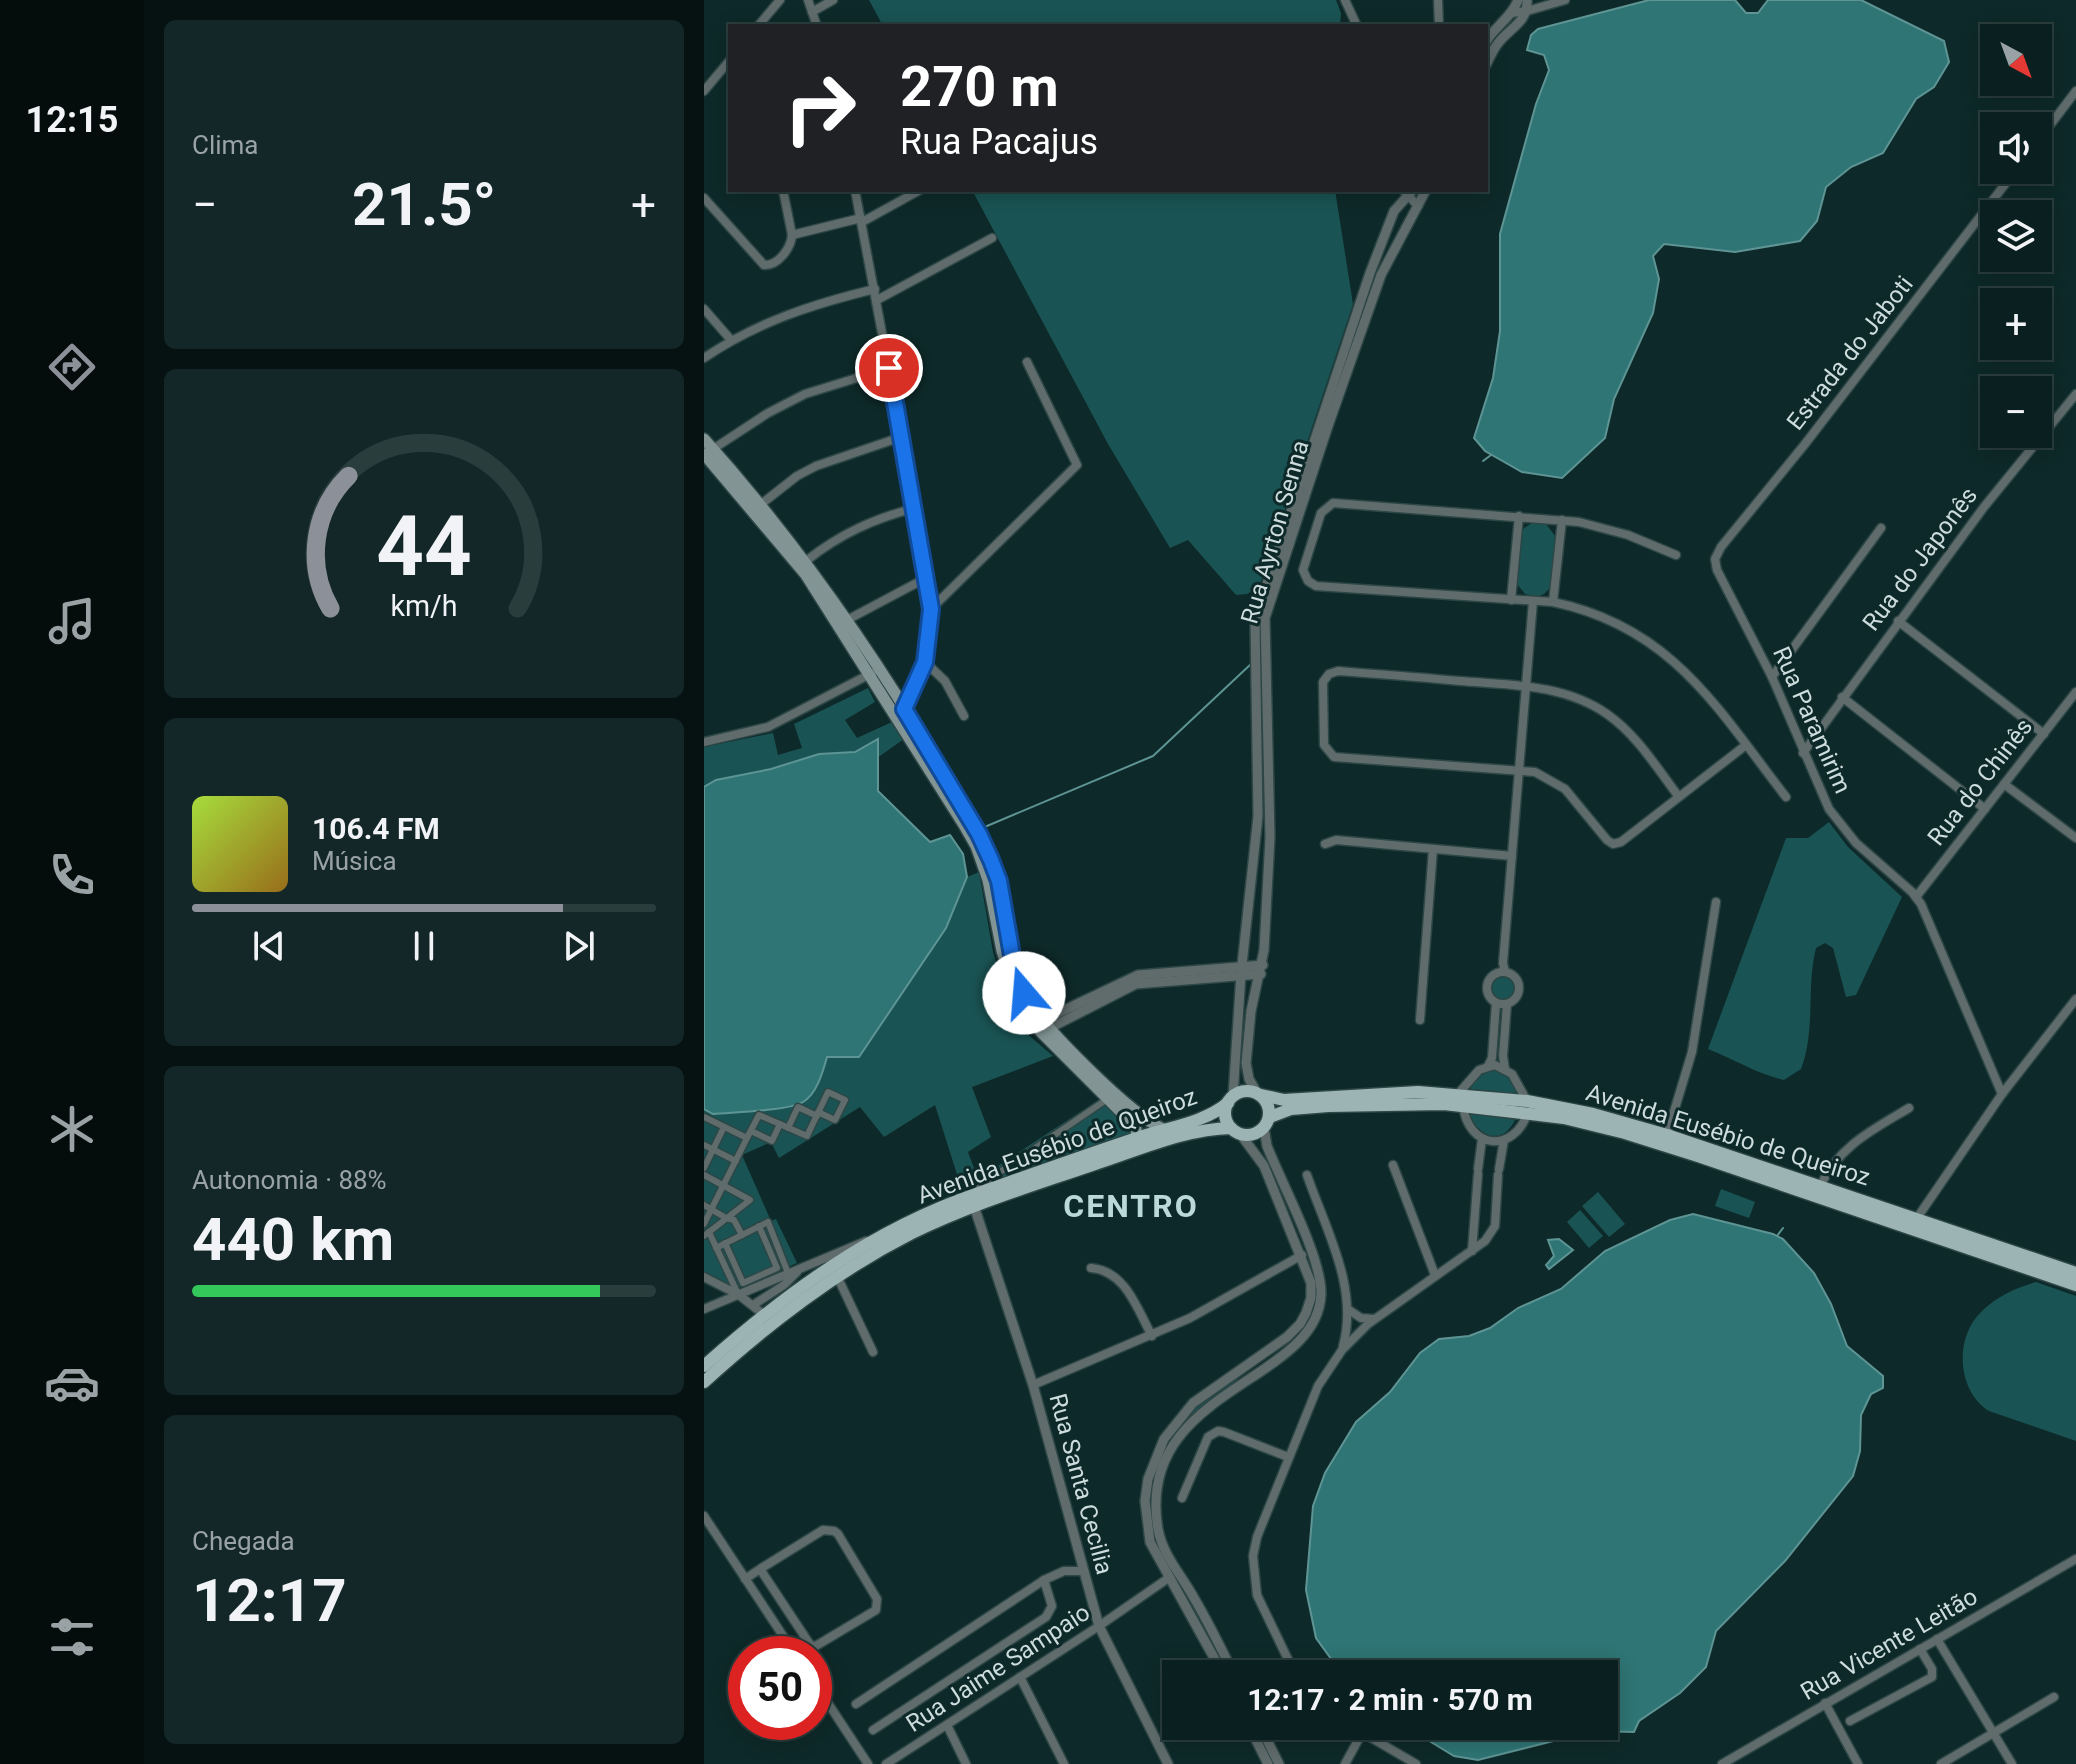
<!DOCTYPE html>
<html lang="pt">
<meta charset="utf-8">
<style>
:root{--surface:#0a1f1f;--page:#132728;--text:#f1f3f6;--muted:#99a2a4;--line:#2a3d3d;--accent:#8c9099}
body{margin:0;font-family:Roboto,sans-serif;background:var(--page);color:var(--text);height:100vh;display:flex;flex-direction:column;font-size:30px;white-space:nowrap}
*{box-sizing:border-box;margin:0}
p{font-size:26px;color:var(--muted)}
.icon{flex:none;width:44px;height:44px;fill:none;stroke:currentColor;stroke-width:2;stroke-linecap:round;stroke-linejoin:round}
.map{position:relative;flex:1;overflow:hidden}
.details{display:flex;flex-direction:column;gap:20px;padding:20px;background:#061111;width:560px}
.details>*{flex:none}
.banner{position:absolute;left:24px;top:24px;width:760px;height:168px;border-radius:0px;box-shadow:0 4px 20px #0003,0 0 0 2px var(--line);background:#202124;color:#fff;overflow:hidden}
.needle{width:52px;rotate:139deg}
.controls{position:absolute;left:1276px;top:24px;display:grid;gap:16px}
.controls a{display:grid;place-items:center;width:72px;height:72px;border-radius:0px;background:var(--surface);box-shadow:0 4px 20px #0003,0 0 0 2px var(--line);font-size:40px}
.speed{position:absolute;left:24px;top:1636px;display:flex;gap:16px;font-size:40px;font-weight:700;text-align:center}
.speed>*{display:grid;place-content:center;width:104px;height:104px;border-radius:50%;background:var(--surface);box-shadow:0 4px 20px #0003,0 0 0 2px var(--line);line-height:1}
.speed .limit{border:12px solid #d22;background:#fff;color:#111}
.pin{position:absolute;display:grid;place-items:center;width:68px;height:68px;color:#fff;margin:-34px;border:4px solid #fff;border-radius:50%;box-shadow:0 2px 8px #0007}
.me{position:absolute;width:88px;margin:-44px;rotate:342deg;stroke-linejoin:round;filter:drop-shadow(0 0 6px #0008)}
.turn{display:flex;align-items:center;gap:28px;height:168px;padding:0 40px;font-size:36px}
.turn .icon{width:104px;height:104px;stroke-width:2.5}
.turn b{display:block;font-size:56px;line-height:68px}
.big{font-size:60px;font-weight:700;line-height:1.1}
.details .card{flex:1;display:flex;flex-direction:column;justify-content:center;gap:12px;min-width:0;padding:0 28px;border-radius:12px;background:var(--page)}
.details .dial{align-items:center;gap:0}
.dial svg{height:208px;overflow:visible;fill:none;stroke:var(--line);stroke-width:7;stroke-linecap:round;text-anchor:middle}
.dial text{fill:var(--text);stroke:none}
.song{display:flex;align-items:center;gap:24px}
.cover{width:96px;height:96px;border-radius:12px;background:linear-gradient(135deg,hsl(80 70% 55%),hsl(40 70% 35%))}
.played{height:8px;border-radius:4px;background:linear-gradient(90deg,var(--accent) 80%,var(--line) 80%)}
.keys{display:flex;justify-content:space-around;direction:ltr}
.heat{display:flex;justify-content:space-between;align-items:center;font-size:44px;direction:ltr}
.charge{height:12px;border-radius:6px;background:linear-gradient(90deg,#34c759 88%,var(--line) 0)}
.trip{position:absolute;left:458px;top:1660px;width:456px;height:80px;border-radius:0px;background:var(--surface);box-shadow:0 4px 20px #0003,0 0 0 2px var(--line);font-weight:700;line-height:80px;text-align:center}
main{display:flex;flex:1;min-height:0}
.tab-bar{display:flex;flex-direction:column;width:144px;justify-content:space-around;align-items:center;background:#040c0c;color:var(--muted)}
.tab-bar .icon{width:56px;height:56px}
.tab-bar .current{color:var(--accent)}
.tab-bar b{font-size:36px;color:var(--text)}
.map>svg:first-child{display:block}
.green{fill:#1a5353}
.water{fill:#2f7575;stroke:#5e9494;stroke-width:2}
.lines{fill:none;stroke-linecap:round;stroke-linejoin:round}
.stream{stroke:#5e9494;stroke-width:2}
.pedestrian-casing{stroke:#2d4646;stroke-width:9}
.minor-casing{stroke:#2d4646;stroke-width:11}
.tertiary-casing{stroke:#2d4646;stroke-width:12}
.secondary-casing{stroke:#2d4646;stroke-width:14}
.primary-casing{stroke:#2d4646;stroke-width:15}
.pedestrian{stroke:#606c6c;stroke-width:6}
.minor{stroke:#606c6c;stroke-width:8}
.tertiary{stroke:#606c6c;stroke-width:9}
.secondary{stroke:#829594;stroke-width:11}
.primary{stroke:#9cb5b4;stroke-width:12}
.route-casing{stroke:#114b97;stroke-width:20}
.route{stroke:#1a73e8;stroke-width:14}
.labels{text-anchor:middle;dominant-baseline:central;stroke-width:6;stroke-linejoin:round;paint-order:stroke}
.street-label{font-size:24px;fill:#cddcdc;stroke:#0e2929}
.district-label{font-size:32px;font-weight:bold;letter-spacing:2px;fill:#bbd9d8;stroke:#0e2929}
</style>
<main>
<nav class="tab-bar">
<b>12:15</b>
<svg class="icon current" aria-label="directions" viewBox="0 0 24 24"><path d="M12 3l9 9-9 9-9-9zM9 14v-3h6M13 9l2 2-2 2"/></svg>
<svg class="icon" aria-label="music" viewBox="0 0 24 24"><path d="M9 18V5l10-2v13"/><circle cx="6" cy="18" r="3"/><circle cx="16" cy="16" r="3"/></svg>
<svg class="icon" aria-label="phone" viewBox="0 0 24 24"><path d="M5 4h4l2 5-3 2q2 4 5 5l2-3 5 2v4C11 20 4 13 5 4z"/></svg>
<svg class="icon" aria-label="climate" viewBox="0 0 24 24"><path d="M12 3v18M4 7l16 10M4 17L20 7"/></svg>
<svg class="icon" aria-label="car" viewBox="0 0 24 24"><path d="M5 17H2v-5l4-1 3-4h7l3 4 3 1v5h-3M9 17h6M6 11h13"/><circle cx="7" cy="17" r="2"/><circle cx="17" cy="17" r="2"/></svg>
<svg class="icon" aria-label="filters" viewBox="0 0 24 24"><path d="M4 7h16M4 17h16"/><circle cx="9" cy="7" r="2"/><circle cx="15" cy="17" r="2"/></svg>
</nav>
<section class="details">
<div class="card"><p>Clima</p>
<div class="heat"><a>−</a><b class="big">21.5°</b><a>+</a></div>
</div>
<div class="card dial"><svg viewBox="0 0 100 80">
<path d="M14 69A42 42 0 1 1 86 69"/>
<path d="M14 69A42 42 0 0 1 21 18" stroke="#8c9099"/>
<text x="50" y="56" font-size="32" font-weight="700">44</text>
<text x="50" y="72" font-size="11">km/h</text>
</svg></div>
<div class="card">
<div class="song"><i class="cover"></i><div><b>106.4 FM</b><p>Música</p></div></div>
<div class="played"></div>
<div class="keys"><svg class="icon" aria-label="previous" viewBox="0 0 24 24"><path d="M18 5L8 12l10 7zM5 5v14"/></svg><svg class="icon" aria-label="pause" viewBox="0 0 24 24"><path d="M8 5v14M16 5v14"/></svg><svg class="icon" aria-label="next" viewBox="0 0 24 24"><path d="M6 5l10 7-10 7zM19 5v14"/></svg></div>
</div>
<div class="card"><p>Autonomia · 88%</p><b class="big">440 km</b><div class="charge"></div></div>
<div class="card"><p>Chegada</p><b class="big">12:17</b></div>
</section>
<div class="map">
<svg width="1372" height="1764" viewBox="0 0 1372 1764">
<rect width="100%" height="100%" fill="#0e2929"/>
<!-- green -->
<g class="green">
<path d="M 165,0 L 632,0 L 637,13 L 636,26 L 179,26 Z"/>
<path d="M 268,190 L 631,190 L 649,304 L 555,587 L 543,594 L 532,595 L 484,540 L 466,548 L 404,444 Z"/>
<path d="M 830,522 L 842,524 L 852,537 L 848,586 L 840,594 L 833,597 L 821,594 L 813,584 L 816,535 L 820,528 Z"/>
<path d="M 164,688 L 171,702 L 141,720 L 153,738 L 188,722 L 200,739 L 173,758 L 174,740 L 151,752 L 115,754 L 67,769 L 12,780 L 0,787 L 0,747 L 69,733 L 74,755 L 98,748 L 90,724 Z"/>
<path d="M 1125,822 L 1144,847 L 1198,897 L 1152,995 L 1142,997 L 1129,948 L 1121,943 L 1112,948 C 1102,988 1112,1030 1097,1069 L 1080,1080 C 1054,1074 1029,1059 1004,1049 L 1082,838 L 1104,838 Z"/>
<path d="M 275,872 L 289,952 L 302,993 L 321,1032 L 349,1056 L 268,1087 L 287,1137 L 264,1152 L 274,1179 L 396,1099 L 427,1129 L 426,1137 L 279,1187 L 274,1179 L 257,1187 L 231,1105 L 180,1137 L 156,1107 L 75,1158 L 67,1142 L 38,1155 L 67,1221 L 72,1219 L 93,1263 L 32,1289 L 0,1272 L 0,1109 L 10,1114 C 37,1111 88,1113 108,1092 C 117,1084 120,1068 123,1057 L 203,982 L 242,928 L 263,877 Z"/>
<circle cx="798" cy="989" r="12"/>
<path d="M 794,1069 L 804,1073 L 814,1092 L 813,1094 L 767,1089 L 766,1086 C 772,1074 780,1070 794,1069 Z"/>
<path d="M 765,1111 L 812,1118 C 799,1147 775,1138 764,1113 Z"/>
<path d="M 1017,1189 L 1051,1202 L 1045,1218 L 1011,1206 Z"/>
<path d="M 894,1192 L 921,1224 L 905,1237 L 878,1206 Z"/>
<path d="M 876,1210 L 899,1236 L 885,1248 L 863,1222 Z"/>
<path d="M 1332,1282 L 1372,1296 L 1372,1441 L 1285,1411 C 1253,1391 1250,1338 1277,1312 C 1292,1297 1312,1288 1332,1282 Z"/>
<path d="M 532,1377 L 535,1382 C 519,1393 499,1404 485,1419 C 453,1451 435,1507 456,1550 C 465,1568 479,1585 490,1602 C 503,1625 514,1650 527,1674 L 522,1674 L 449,1547 L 444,1491 L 454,1455 L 482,1416 Z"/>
</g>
<!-- water -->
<g class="water">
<path d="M 945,0 L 1031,0 L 1042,13 L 1054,13 L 1064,0 L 1157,0 L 1240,41 L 1245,62 L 1230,87 L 1212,99 L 1179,153 L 1147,167 L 1122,187 L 1113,221 L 1096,241 L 1031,252 L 960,244 L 949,256 L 955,279 L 949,313 L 910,399 L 901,438 L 858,478 L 818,472 L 781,451 L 770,438 L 789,378 L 796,331 L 796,234 L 832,104 L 845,70 L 840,55 L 823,50 L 827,35 L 834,29 Z"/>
<path d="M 174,739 L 174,791 L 226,842 L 246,835 L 259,854 L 263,877 L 242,928 L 155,1057 L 123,1057 C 119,1071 113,1094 99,1102 C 84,1111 29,1112 9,1114 L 0,1109 L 0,787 L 12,780 L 67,769 L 115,754 L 151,752 Z"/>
<path d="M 989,1214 L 1069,1234 L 1079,1239 L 1110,1273 L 1127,1304 L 1143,1346 L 1179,1376 L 1179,1388 L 1167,1394 L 1157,1415 L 1156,1451 L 1149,1476 L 1081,1561 L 1012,1631 L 1002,1667 L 976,1693 L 935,1721 L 930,1732 L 889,1731 L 774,1760 L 750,1756 L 701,1726 L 900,1726 L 900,1674 L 638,1674 L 612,1638 L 602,1590 L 609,1506 L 621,1473 L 652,1422 L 686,1392 L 716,1353 L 735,1339 L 765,1336 L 786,1328 L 814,1308 L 857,1289 L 901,1251 L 966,1220 Z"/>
<path d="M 855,1239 L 869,1250 L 845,1269 L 842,1265 L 850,1256 L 844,1240 Z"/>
</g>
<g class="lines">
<!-- stream -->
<g class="stream">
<path d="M 779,461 L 787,455"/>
<path d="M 283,826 L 449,756 L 547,664"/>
<path d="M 1073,1236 L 1079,1228"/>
</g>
<!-- pedestrian casing -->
<g class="pedestrian-casing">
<g id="pedestrian">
<path d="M 0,1117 L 43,1138 L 0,1224"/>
<path d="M 84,1128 L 94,1107 L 113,1116"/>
<path d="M 47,1131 L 68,1141 L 76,1124"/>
<path d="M 43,1138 L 55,1115 L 103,1136 C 110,1121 117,1107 124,1092 L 141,1100 L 131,1120 L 114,1112"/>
<path d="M 0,1145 L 32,1161"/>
<path d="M 0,1168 L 20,1127"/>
<path d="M 0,1175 L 46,1200 L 0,1236"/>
<path d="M 272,1191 L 277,1185 L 399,1102 L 401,1097"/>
<path d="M 0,1205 L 22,1218 L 30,1220 L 38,1235"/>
<path d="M 5,1232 L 34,1294"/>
<path d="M 21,1243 L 39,1283 L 73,1268 L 55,1226"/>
<path d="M 12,1248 L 64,1222 L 84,1273"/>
</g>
</g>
<!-- minor casing -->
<g class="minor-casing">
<g id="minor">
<path d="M 104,0 L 113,26"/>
<path d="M 641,0 L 653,26"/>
<path d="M 734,0 L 735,26"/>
<path d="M 108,12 L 129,0"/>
<path d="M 807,13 L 823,11 L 861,0"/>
<path d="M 54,26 L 76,0"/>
<path d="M 0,91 L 26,60"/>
<path d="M 1334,141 L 1372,91"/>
<path d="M 79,190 L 88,235 L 157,218"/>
<path d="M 151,190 L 211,508 L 227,609 L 226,632 L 221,662 L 200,709 L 193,717"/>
<path d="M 699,190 L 714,206"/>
<path d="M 0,198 L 60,265 C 74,266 87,248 88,235"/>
<path d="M 158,222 L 216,190"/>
<path d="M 173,300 L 288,238"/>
<path d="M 0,309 L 27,340"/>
<path d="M 0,358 C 53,322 109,304 171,289"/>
<path d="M 9,449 L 64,413 L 101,394 L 185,368"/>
<path d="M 56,505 L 93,476 L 112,466 L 197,437"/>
<path d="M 972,555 L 924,535 L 875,522 L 629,503 L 617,513 L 599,570 L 604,581 L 612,586 L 849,602 C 968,627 1013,708 1082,797"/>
<path d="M 102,561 C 136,534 169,519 211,508"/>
<path d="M 807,600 L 815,516"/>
<path d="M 849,602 L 858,520"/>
<path d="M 227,609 L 373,465 L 323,362"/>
<path d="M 143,620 L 222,578"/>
<path d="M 1194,621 L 1340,734"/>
<path d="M 221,662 L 241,681 L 260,716"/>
<path d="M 1068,677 L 1177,528"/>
<path d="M 1138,697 L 1281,809"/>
<path d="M 0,742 L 64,727 L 168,673"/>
<path d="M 1099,753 L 1280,507 L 1372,394"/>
<path d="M 1300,784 L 1372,838"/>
<path d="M 975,797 C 953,768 933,735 903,714 C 860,684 806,685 756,681 C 715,677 674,674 634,671 L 625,674 L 619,682 L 620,745 L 630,757 L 831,772 L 861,789 L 903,840 L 909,844 L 917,842 L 1042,745"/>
<path d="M 621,844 L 632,840 L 808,856"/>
<path d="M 1212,897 L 1372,692"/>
<path d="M 801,972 L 799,963 L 829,601"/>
<circle cx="799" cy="988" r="16"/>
<path d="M 716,1020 L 729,849"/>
<path d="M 784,1066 L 788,1058 L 792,1003"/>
<path d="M 801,1069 L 799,1056 L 803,1004"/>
<path d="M 754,1094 L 775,1070 L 791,1065 L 808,1074 L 823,1101"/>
<path d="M 1298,1094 L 1217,904 L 1208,892 L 1152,843 L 1125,809 L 1068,677 L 1013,570 L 1011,559 L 1017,547 L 1101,444 L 1312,170"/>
<path d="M 759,1105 C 764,1150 810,1154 824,1112"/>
<path d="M 963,1135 L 988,1052 L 1012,902"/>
<path d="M 689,1165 L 731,1275"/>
<path d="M 774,1169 L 778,1139"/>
<path d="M 795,1169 L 800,1140"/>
<path d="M 603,1175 C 622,1230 655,1288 639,1346"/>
<path d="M 1116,1187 C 1133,1147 1170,1129 1205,1108"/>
<path d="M 1211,1221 L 1298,1094 L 1372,999"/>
<path d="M 768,1251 L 774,1174"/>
<path d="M 387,1268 C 422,1271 433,1309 448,1336"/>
<path d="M 133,1276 L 169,1352"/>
<path d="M 0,1277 L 35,1295 L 59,1314"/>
<path d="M 49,1305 L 80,1285 L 93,1272"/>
<path d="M 0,1309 L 162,1241"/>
<path d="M 645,1310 L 657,1318 L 670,1319"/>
<path d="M 329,1385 L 486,1318 L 598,1255"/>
<path d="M 478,1498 L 504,1437 L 514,1431 L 520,1432 L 584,1457"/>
<path d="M 0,1516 L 91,1654"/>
<path d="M 41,1579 L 56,1569 L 119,1530 L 130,1531 L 134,1534 L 173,1599 L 172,1610 L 110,1647 L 105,1643 L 56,1569"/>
<path d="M 1233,1639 L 1308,1764"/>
<path d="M 591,1674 L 553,1595 L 549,1556 L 553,1537 L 614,1386 L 638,1350 L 664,1324 L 781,1241 L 791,1226 L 794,1175"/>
<path d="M 316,1677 L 360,1764"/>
<path d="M 110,1682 L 164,1764"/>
<path d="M 1121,1703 L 1154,1764"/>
<path d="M 152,1704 L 340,1580 L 360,1571 L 380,1571"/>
<path d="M 1146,1721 L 1228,1677 L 1228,1669 L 1216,1649"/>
<path d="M 243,1725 L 262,1764"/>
<path d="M 647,1726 L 712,1764"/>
<path d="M 169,1730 L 342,1617 L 348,1606 L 340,1580"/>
<path d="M 182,1764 L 395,1626 L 466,1577"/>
<path d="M 641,1764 L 658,1733"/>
<path d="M 1018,1764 L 1372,1559"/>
<path d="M 1237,1764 L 1350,1697"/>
</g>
</g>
<!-- tertiary casing -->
<g class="tertiary-casing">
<g id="tertiary">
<path d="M 782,42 C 791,26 808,17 814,0"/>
<path d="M 782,65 C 786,57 789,49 795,42 C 807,27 824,22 823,0"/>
<path d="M 333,1023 L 434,975 L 559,965"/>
<path d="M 340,1031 L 432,984 L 557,974"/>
<path d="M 553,1093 L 545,1079 L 542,1063 L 547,1011 L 560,950 L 566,837 L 561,618 L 623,429 L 677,275 L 722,190"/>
<path d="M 529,1096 L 537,974 L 554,816 L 551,620 L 666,273 L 690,211 L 709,190"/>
<path d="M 270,1206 L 329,1385 L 395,1626 L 464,1764"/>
<path d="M 519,1674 L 446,1542 L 441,1501 L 444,1479 L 460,1439 L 489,1403 L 583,1337 L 596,1324 L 602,1313 L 607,1298 L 607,1283 L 560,1166 L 537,1135"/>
<path d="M 530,1674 C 517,1649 505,1623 490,1598 C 478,1576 458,1554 454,1529 C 430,1388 614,1384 617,1294 C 618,1258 577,1182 563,1146 L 560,1128"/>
<path d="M 545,1726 L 564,1764"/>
<path d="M 556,1726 L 575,1764"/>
</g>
</g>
<!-- secondary casing -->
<g class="secondary-casing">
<g id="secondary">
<path d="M 0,439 C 107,558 196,692 274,832 C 299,878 297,917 310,966 C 313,980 319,993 327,1005 C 348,1035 426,1114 459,1129"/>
<path d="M 0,454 L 102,575 L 260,825 L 272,846 L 284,880 L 298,951 L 312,997 L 337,1032 L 426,1121 L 432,1129 L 433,1138"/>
</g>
</g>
<!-- primary casing -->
<g class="primary-casing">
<g id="primary">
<circle cx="543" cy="1113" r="22"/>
<path d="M 557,1095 L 580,1100 L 714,1092 L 823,1101 L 889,1114 L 963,1135 L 1372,1273"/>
<path d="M 566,1117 L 587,1109 L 624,1106 L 740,1104 L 860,1118 L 921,1133 L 994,1156 L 1372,1285"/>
<path d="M 0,1366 C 81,1294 168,1230 272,1194 C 326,1175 379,1156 433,1138 C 464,1127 498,1124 524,1103"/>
<path d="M 0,1382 C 64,1324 131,1272 208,1233 C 267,1204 330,1185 391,1164 C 435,1150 480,1129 527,1128"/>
</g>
</g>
<!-- pedestrian -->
<use href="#pedestrian" class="pedestrian"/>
<!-- minor -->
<use href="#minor" class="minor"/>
<!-- tertiary -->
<use href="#tertiary" class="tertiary"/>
<!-- secondary -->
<use href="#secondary" class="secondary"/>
<!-- primary -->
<use href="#primary" class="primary"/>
</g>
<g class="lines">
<!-- route casing -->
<g class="route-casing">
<path id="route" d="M 185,368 L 227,609 L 221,662 L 200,709 L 275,834 L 287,860 L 295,881 L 310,967 L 320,993"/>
</g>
<!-- route -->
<use href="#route" class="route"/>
</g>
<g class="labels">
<!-- street labels -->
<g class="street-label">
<text transform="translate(1146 353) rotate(-52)">Estrada do Jaboti</text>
<text transform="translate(571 532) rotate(-74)">Rua Ayrton Senna</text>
<text transform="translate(1216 559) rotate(-53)">Rua do Japonês</text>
<text transform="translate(1108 720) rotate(66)">Rua Paramirim</text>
<text transform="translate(1276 782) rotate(-52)">Rua do Chinês</text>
<text transform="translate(1024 1135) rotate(17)">Avenida Eusébio de Queiroz</text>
<text transform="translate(353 1146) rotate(-20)">Avenida Eusébio de Queiroz</text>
<text transform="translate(377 1484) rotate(75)">Rua Santa Cecilia</text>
<text transform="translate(1185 1644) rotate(-30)">Rua Vicente Leitão</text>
<text transform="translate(294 1668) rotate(-33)">Rua Jaime Sampaio</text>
</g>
<!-- district labels -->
<g class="district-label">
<text x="427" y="1206">CENTRO</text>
</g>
</g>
</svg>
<div class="controls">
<a><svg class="needle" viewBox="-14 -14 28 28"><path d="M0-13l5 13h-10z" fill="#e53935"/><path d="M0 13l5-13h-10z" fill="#99a2a4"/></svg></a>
<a><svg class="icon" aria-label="sound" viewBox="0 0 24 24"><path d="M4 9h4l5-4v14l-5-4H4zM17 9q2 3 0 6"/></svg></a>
<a><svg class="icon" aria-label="layers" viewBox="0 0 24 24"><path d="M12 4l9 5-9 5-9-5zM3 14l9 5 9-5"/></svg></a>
<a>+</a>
<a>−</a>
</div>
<div class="speed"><div class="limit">50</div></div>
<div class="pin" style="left:185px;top:368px;background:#d93025"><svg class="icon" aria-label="arrive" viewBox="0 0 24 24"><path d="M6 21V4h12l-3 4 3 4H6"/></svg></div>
<svg class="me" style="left:320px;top:993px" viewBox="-20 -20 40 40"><circle r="19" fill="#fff"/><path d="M0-13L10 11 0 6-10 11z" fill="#1a73e8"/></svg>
<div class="trip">12:17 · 2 min · 570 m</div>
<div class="banner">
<div class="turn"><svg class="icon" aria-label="right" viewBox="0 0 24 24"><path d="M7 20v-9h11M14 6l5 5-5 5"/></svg><div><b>270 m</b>Rua Pacajus</div></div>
</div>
</div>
</main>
